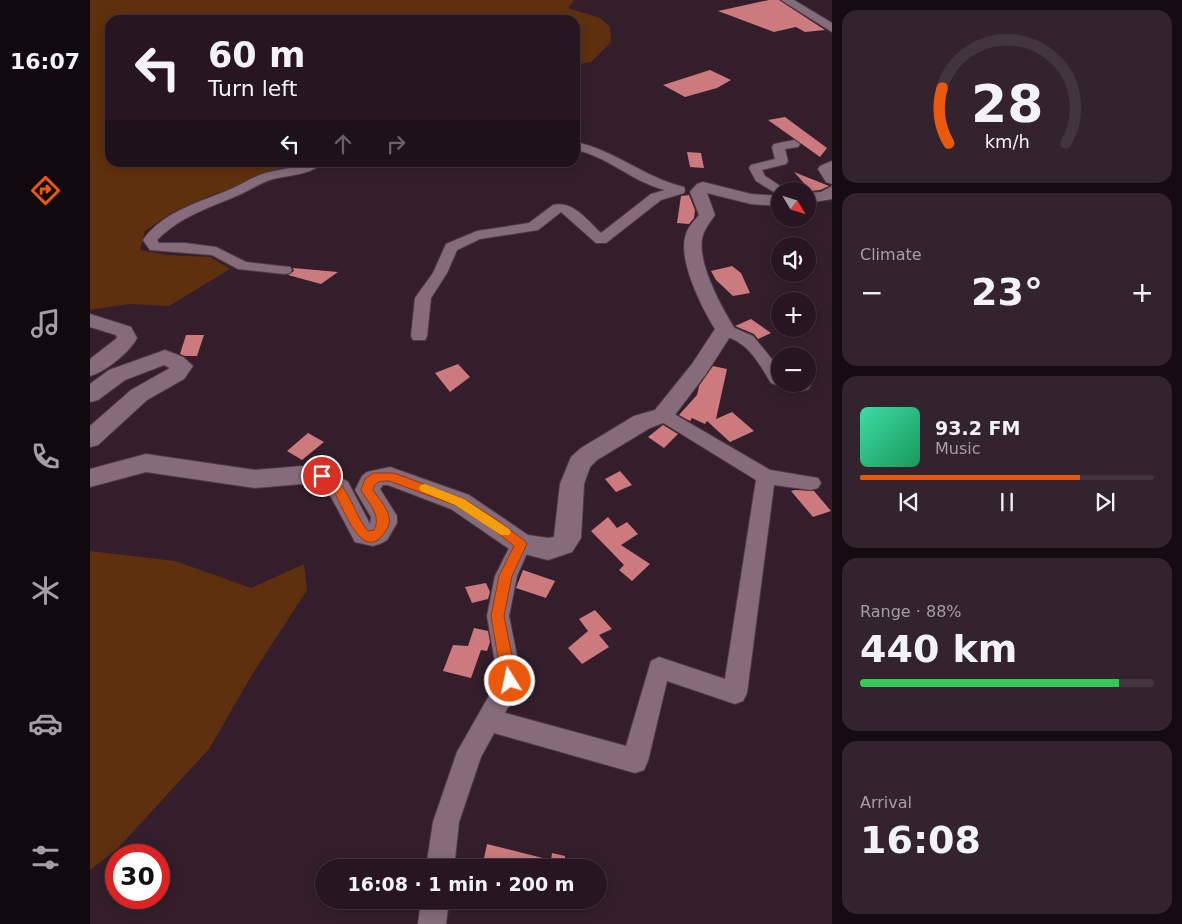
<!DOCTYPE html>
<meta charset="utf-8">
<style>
:root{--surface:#271621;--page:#33232e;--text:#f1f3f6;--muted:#a49fa5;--line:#43353f;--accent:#ea580c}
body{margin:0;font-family:"DejaVu Sans",sans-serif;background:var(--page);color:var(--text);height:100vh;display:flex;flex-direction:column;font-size:19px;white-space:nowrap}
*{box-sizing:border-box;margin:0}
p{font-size:16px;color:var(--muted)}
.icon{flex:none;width:28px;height:28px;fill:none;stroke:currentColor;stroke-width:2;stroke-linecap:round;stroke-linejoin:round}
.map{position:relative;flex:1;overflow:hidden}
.details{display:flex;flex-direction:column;gap:10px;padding:10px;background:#150c12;width:350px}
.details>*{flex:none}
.top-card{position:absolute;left:15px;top:15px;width:475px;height:152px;border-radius:15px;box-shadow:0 2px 12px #0003,0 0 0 1px var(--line);background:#271621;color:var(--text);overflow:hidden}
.needle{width:32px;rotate:128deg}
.fabs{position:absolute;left:681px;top:182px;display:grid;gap:10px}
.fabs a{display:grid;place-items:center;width:45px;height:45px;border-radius:50%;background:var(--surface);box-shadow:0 2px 12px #0003,0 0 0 1px var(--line);font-size:25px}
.speed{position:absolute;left:15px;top:844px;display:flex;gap:10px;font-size:25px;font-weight:700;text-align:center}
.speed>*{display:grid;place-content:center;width:65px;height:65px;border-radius:50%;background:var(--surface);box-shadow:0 2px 12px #0003,0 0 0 1px var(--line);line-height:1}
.speed .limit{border:8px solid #d22;background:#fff;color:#111}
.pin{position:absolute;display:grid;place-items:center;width:42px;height:42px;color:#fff;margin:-21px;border:2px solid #fff;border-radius:50%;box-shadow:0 1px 5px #0007}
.me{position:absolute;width:55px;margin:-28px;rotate:350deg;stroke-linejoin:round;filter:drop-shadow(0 0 4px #0008)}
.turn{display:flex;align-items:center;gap:18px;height:105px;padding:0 20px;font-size:22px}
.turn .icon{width:65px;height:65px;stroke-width:2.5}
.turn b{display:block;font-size:35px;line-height:42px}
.lanes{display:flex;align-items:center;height:48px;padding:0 20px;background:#0003;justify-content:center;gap:25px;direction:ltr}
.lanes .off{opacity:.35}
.big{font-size:38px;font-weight:800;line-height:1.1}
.details .tile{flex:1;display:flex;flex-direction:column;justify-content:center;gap:8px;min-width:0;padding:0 18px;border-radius:15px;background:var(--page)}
.details .dial{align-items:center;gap:0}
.dial svg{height:130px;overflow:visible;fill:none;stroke:var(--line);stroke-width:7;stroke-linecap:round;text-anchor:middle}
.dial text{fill:var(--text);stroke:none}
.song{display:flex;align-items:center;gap:15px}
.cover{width:60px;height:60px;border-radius:8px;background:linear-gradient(135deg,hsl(160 70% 55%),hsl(150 70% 35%))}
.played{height:5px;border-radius:2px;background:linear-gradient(90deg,var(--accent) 75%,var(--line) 75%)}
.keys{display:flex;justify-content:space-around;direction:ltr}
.heat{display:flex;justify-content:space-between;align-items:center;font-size:28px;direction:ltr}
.charge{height:8px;border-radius:4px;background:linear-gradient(90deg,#34c759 88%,var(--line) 0)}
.trip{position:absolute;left:225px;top:859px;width:292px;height:50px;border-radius:25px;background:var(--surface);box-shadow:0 2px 12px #0003,0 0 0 1px var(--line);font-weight:800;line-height:50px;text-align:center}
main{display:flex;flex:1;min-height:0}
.dock{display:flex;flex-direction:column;width:90px;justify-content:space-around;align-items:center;background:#10090d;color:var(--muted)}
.dock .icon{width:35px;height:35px}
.dock .active{color:var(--accent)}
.dock b{font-size:22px;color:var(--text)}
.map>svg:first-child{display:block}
.green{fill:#5f300d}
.building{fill:#cc7a7d}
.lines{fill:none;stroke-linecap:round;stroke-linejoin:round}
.minor-casing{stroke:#4e3c47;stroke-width:2}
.tertiary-casing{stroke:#4e3c47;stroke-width:2}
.minor{fill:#866c7b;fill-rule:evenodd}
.tertiary{fill:#866c7b;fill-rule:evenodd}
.route{fill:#ea580c;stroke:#983908}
.slow{fill:#f59e0b}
</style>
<main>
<nav class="dock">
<b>16:07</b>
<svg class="icon active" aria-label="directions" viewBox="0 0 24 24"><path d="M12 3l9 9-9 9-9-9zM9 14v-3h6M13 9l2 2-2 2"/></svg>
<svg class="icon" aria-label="music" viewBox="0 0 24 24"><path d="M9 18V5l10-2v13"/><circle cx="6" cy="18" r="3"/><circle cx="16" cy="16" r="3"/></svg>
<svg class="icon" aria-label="phone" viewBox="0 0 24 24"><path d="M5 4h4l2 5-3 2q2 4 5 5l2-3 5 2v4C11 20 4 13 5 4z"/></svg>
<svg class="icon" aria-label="climate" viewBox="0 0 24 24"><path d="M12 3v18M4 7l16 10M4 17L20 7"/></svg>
<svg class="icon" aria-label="car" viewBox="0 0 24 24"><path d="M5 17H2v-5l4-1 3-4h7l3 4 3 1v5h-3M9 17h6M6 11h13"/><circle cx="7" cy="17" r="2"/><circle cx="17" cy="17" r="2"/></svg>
<svg class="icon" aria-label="filters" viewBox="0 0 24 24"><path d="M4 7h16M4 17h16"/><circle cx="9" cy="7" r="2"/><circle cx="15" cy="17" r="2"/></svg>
</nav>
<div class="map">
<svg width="742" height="924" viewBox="0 0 742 924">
<rect width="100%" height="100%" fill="#341e2c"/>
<!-- green -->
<g class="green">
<path d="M 0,0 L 484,0 L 478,8 L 510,18 L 520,27 L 521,42 L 501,62 L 485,65 L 485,20 L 20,20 L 20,162 L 200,163 L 176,176 L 124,194 L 81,213 L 55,231 L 50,250 L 77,255 L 120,257 L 140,269 L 79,306 L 39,304 L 0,310 Z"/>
<path d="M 0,551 L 85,561 L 161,588 L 214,564 L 217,590 L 163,673 L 119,749 L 27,849 L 0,870 Z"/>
</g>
<!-- building -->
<g class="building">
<path d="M 679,0 L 689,0 L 735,30 L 715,32 L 706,27 L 684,32 L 628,11 Z"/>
<path d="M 620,70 L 641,80 L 627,88 L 595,97 L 573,85 Z"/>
<path d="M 695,117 L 737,148 L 730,157 L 678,120 Z"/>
<path d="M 597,152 L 611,153 L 614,168 L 600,167 Z"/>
<path d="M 704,172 L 739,186 L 730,190 L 721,191 Z"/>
<path d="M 599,195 L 605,210 L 604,218 L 599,224 L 587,223 L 591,196 Z"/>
<path d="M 642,266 L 651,273 L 660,293 L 643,296 L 626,280 L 621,271 Z"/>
<path d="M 203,268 L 248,272 L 231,284 L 198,275 L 204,271 Z"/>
<path d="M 661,319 L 681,333 L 668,339 L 664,334 L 645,326 Z"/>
<path d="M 96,335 L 114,335 L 107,356 L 95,356 L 90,354 Z"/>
<path d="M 368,364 L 380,377 L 360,392 L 345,373 Z"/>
<path d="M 623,366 L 637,369 L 626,419 L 642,412 L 664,431 L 640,442 L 617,421 L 615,424 L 602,418 L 600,421 L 589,415 L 607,395 L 609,386 Z"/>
<path d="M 573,425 L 588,434 L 574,448 L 558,437 Z"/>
<path d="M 218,433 L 234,442 L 212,460 L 197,451 Z"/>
<path d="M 530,471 L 542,485 L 526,492 L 515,479 Z"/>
<path d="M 705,490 L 724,491 L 741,511 L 723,517 L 701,491 Z"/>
<path d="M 518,517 L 527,528 L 537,522 L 548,534 L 531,545 L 560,564 L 542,581 L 529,570 L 534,565 L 501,531 Z"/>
<path d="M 433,570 L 465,581 L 456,598 L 426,588 Z"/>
<path d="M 396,583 L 400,592 L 398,599 L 382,603 L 375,587 Z"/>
<path d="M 505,610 L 522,629 L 509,635 L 519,647 L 492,664 L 478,648 L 498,631 L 489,619 Z"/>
<path d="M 384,628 L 398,631 L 400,642 L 397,651 L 391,650 L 381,678 L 353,671 L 363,645 L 378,646 Z"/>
<path d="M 397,844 L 461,860 L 462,853 L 475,856 L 475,868 L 392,868 Z"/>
</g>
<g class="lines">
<!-- minor casing -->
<g class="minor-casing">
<g id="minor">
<path d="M 704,140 L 710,144 L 708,147 L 695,149 L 698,161 L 696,164 L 672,170 L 675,176 L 698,191 L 690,191 L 690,194 L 687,194 L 666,181 L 659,168 L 661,165 L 685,159 L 682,147 L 684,144 Z"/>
<path d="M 485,142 C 525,150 555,178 594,187 L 595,190 L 594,193 L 571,200 L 516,243 L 506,243 L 471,212 L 448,230 L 390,239 L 367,250 L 357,273 L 341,298 L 337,336 L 335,340 L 323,340 L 321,336 L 325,298 L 343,273 L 356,244 L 387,231 L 439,223 L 463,205 C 483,200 498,221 511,233 L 561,194 L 575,190 C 542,182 518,156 485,150 Z"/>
<path d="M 217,162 L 234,162 C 221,175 200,175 183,179 C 172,182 162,189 151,194 C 120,208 92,215 67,240 L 69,243 L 95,243 L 126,247 L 156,262 L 200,267 L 202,270 L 200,273 L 195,274 L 148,269 L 122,255 L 60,250 L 53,240 C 73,211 111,202 141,189 C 153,184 164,176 176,173 C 190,169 203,169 217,162 Z"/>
<path d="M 635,324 L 663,336 L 689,368 L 690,384 L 696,384 L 690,386 L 681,383 C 673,370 664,353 651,344 C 644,338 633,337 627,329 L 629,326 Z"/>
<path d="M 718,381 L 721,385 L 718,389 L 712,391 L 701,388 L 698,384 L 718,384 Z"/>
<path d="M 573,409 L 579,411 L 680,470 L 728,478 L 731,483 L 728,488 L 721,490 L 684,485 L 657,693 L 653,701 L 645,704 L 577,681 L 558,761 L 554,770 L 545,773 L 404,733 L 391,757 L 369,822 L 364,868 L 336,868 L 343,822 L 367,752 L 408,680 L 397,616 L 405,576 L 424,538 L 431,536 L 438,538 L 441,544 L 427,576 L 419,616 L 432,681 L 415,713 L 536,746 L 561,661 L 569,657 L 635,679 L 666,480 L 567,419 L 564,415 L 567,411 Z"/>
<path d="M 331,900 L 359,900 L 356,924 L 328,924 Z"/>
</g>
</g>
<!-- tertiary casing -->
<g class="tertiary-casing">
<g id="tertiary">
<path d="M 691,0 L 704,0 L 742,23 L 742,32 Z"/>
<path d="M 742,161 L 742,184 L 736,182 L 728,169 L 730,166 Z"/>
<path d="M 613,182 L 661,194 L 690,196 L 690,206 L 661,204 L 617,193 L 625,215 C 621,221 615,228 613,235 C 605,260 632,308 645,329 L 616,374 L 581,420 L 560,428 L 507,460 L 500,467 L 494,484 L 491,538 L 482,552 L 458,560 L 422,551 L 361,509 L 298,485 L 293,485 L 290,489 L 307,516 L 307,523 L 297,540 L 292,543 L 283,546 L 265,542 L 240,495 L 226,485 L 212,484 L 165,488 L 56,472 L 0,487 L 0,469 L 56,454 L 165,470 L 212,466 L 232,468 L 241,471 L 258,482 L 280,524 L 281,517 L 265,490 L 272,476 L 277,472 L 300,467 L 379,495 L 438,535 L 458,538 L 464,537 L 470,484 L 481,457 L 491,448 L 544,416 L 565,410 L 602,364 L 625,329 C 612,308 587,259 596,234 C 598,227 604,221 609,215 L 600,192 L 607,184 Z"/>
<path d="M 742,186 L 742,199 L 718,203 L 718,193 L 731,192 Z"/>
<path d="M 0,314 L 41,327 L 47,338 C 40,352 15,372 0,376 L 0,359 L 27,338 L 26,335 L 0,327 Z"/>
<path d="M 75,350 L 93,357 L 103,366 L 94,379 L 57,400 L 8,445 L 0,447 L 0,426 L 41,390 L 80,368 L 74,365 L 35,380 L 8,400 L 0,402 L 0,384 L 19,370 Z"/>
</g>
</g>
<!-- minor -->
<use href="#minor" class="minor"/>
<!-- tertiary -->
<use href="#tertiary" class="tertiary"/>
</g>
<!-- route -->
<path class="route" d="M 232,472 C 259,480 262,512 278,531 L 284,530 C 292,515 278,503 271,490 L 275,479 L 283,473 L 304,473 L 374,499 L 407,520 L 435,541 L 437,544 L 422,576 L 414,616 L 427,681 L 425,686 L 420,687 L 414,686 L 412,681 L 401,616 L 409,576 L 424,546 L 399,526 L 365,505 L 299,481 C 290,481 285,481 283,490 C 290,500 304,515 298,527 C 275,570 255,511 245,494 C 242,488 233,484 228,480 L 226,476 Z"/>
<!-- slow -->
<path class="slow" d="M 335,484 L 374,499 L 419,529 L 421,532 L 419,535 L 411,535 L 365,505 L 331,491 L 329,488 L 331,485 Z"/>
</svg>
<div class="fabs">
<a><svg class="needle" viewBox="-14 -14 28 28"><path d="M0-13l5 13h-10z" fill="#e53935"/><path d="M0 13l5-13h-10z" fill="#a49fa5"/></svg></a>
<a><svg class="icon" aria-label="sound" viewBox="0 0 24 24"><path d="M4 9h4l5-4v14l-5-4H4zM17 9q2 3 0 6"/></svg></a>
<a>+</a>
<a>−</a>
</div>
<div class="speed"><div class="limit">30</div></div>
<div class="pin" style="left:232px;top:476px;background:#d93025"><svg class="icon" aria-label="arrive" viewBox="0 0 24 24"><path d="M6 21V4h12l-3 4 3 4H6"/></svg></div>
<svg class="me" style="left:420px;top:681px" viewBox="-20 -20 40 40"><circle r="17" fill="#ea580c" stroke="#fff" stroke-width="3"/><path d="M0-11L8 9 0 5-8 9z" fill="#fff"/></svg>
<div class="trip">16:08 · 1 min · 200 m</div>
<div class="top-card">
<div class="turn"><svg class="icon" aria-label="left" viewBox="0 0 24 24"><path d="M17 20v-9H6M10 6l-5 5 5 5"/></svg><div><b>60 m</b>Turn left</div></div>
<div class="lanes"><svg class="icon" aria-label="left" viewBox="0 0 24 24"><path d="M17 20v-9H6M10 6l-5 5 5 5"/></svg><svg class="icon off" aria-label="ahead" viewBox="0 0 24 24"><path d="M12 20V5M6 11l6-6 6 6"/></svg><svg class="icon off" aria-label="right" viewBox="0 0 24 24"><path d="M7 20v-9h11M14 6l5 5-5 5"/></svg></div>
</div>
</div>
<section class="details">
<div class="tile dial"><svg viewBox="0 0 100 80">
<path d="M14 69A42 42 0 1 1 86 69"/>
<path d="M14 69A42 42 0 0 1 10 35" stroke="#ea580c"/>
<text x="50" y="56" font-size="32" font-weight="700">28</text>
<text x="50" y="72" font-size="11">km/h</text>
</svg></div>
<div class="tile"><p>Climate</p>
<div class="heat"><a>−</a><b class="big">23°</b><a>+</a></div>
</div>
<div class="tile">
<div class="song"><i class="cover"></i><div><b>93.2 FM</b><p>Music</p></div></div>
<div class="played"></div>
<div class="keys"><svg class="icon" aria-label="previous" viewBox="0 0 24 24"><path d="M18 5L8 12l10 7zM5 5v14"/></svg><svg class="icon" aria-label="pause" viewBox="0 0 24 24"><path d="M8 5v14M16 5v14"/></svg><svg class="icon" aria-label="next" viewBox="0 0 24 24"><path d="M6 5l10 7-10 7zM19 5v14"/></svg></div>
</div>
<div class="tile"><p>Range · 88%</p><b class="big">440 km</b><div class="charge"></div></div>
<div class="tile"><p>Arrival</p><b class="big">16:08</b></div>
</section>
</main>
